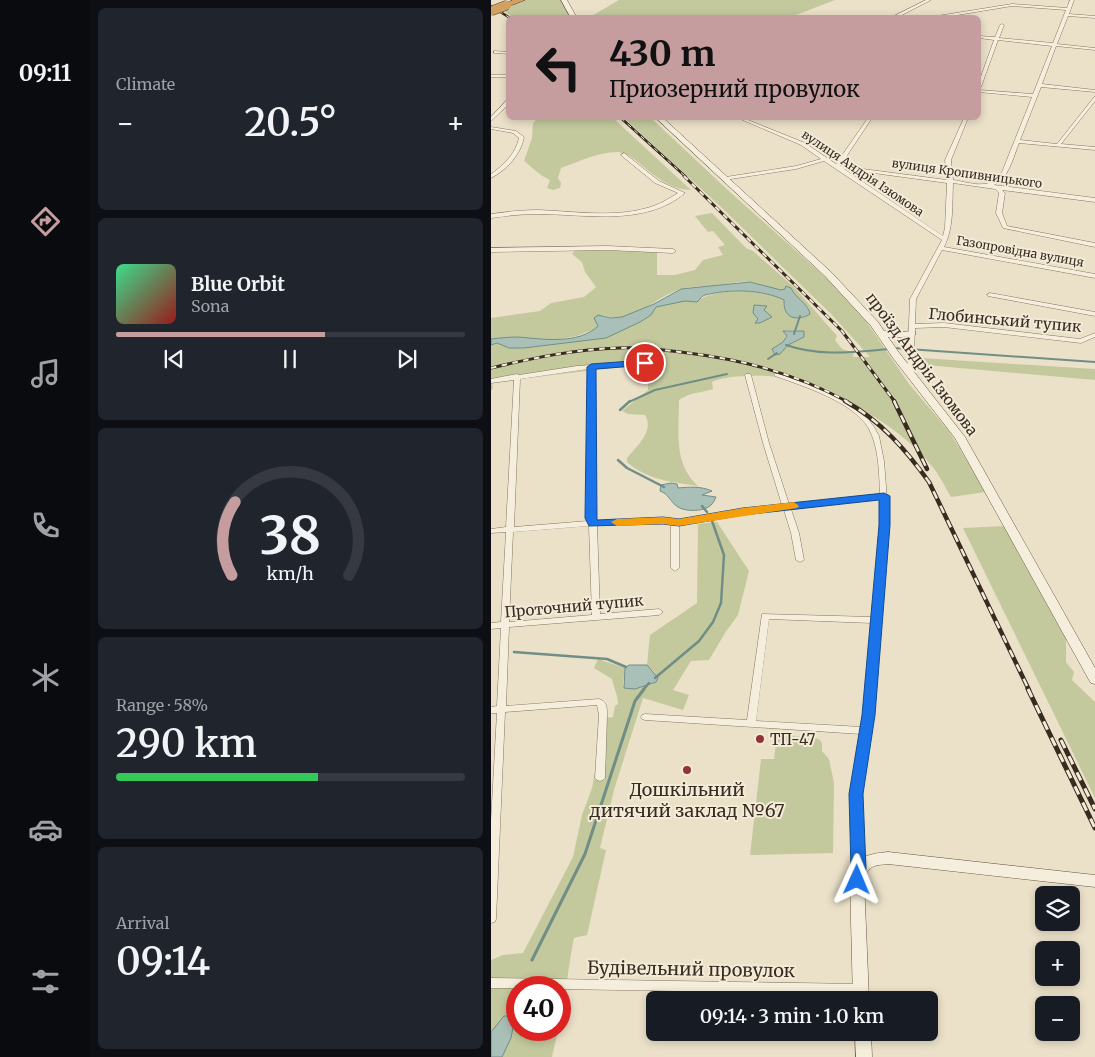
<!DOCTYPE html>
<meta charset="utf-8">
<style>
:root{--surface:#171b24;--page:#20242c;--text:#f1f3f6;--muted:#9ea1a6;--line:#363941;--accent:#c59d9f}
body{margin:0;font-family:Merriweather,serif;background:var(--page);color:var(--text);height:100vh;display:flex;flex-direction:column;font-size:19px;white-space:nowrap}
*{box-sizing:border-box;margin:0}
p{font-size:16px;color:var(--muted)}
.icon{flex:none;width:28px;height:28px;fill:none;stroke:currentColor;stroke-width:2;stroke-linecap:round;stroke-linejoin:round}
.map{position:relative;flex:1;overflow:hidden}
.side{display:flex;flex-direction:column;gap:8px;padding:8px;background:#0d0f14;width:401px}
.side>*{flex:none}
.top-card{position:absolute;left:15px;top:15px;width:475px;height:105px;border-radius:8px;box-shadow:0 2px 8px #0003;background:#c59d9f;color:#111;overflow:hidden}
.fabs{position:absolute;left:544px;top:886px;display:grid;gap:10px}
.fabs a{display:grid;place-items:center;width:45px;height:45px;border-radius:8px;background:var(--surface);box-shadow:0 2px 8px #0003;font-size:25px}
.speed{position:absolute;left:15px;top:976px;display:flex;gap:10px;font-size:25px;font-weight:700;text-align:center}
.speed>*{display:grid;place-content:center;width:65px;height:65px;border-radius:50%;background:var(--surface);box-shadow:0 2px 8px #0003;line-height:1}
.speed .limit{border:8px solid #d22;background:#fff;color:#111}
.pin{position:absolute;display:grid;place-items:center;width:42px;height:42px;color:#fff;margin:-21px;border:2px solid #fff;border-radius:50%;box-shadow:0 1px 5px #0007}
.me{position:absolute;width:55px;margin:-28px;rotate:1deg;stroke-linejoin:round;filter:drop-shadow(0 0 4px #0008)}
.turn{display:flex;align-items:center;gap:18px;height:105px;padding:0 20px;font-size:22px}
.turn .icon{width:65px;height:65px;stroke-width:2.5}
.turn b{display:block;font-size:35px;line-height:42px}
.big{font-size:38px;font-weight:600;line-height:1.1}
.side .widget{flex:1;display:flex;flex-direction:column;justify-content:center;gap:8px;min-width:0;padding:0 18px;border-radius:8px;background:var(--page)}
.side .dial{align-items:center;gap:0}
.dial svg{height:130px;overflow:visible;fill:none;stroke:var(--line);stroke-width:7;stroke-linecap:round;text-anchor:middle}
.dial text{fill:var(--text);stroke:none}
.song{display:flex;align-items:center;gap:15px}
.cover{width:60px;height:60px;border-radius:8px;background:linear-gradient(135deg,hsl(150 70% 55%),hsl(0 70% 35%))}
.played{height:5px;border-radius:2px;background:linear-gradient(90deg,var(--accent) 60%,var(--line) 60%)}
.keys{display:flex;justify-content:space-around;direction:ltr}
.heat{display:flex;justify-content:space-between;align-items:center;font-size:28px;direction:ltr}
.charge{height:8px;border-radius:4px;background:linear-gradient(90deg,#34c759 58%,var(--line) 0)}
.trip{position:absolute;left:155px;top:991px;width:292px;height:50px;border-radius:8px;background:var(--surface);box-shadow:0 2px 8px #0003;font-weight:600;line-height:50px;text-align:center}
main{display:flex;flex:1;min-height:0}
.tabs{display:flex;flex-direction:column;width:90px;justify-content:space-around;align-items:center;background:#090b0e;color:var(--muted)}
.tabs .icon{width:35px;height:35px}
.tabs .on{color:var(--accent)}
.tabs b{font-size:22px;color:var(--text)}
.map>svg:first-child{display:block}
.green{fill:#c3c99d;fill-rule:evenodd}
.water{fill:#a9c0b9;stroke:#708e86}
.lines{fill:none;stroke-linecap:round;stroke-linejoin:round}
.stream-far2{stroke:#708e86;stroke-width:2}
.stream-far1{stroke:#708e86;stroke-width:2.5}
.stream{stroke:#708e86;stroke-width:3}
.street-casing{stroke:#86745f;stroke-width:1}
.secondary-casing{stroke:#685542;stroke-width:1}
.highway-casing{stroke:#544233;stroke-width:1}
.street{fill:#f6eedc;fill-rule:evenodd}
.secondary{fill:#f6eedc;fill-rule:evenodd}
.highway{fill:#d2a162;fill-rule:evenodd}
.rail-far3-casing{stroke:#382c21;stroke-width:2.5}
.rail-far2-casing{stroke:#382c21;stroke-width:3}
.rail-far1-casing{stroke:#382c21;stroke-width:4.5}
.rail-casing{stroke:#382c21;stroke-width:5}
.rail-far3{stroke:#f3ebd8;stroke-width:1;stroke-dasharray:4.5;stroke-linecap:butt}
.rail-far2{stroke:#f3ebd8;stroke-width:2;stroke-dasharray:5.5;stroke-linecap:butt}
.rail-far1{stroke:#f3ebd8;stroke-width:2.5;stroke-dasharray:8;stroke-linecap:butt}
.rail{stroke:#f3ebd8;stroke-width:3;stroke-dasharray:9;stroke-linecap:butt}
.highway-bridge-casing{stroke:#544233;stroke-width:10;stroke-linecap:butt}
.highway-bridge{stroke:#d2a162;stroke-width:9}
.route{fill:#1a73e8;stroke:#114b97}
.slow{fill:#f59e0b}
.poi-dot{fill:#903434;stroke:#f3ebd8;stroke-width:2}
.labels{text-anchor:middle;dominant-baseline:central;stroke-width:4;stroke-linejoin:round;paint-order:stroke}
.far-street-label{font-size:12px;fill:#382c21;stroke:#f3ebd8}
.street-label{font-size:15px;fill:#382c21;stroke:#f3ebd8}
.poi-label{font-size:15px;fill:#382c21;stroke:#f3ebd8;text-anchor:start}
.near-poi-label{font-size:18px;fill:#382c21;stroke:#f3ebd8}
.near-street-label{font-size:18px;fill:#382c21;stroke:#f3ebd8}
</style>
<main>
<nav class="tabs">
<b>09:11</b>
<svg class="icon on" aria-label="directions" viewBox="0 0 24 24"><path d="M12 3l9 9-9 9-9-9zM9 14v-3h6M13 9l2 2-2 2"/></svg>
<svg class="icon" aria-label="music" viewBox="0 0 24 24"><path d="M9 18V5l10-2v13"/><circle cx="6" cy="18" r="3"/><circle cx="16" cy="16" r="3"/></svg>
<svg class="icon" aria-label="phone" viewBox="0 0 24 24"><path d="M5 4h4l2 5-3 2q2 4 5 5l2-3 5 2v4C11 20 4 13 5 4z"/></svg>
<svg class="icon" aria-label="climate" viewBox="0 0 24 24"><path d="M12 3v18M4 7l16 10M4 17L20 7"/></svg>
<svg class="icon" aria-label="car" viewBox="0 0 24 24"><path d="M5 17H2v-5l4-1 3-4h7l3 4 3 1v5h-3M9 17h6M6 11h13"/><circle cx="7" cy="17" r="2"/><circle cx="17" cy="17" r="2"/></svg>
<svg class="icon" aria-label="filters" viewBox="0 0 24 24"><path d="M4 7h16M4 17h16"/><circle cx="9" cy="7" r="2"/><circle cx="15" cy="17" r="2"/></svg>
</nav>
<section class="side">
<div class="widget"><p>Climate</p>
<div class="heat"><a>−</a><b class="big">20.5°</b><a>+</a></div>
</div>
<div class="widget">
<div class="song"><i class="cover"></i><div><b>Blue Orbit</b><p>Sona</p></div></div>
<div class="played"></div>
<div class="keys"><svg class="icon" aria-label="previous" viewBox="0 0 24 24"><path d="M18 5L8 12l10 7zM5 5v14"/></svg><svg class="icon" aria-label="pause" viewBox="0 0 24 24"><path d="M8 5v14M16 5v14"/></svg><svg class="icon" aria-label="next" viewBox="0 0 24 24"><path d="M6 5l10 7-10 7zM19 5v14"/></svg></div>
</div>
<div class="widget dial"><svg viewBox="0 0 100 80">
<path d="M14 69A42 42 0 1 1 86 69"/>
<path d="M14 69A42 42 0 0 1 16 24" stroke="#c59d9f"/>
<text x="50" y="56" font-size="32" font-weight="700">38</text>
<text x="50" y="72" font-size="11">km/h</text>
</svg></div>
<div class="widget"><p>Range · 58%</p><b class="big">290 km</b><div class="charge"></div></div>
<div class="widget"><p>Arrival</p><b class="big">09:14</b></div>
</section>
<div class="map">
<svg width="604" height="1057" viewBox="0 0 604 1057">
<rect width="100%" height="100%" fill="#ebe1c9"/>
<!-- green -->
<g class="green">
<path d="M 35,0 L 70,0 L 80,17 L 21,17 L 10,9 Z"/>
<path d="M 128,0 L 344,0 L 305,15 L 310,17 L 99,17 Z"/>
<path d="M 47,118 L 122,118 L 200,190 C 166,190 145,151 126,152 C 107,152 87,162 70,168 L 67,178 L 70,183 L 69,188 L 62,190 L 56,188 L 59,180 C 48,175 42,168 33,161 L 41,138 L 42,123 Z"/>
<path d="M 133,118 L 160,118 L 240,193 L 339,281 L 375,321 L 418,384 L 458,431 L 495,492 L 460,497 C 454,487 448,474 440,465 C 412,431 372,409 334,388 C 317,393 307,382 290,378 C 276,374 233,375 221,382 L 222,389 C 210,393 199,392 188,400 C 188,431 182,464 207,486 C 181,482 156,480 136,462 L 136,458 C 145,447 164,431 154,415 L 137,414 L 131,411 L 157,390 L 156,364 L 28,379 L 28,375 L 1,381 L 2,389 L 0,390 L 0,345 L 6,343 L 18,348 L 33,348 L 115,338 L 149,322 L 160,315 L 165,307 L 194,301 L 206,302 C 220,288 268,290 286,297 C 295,300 302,311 309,318 L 317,316 L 318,308 L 302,294 L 300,288 L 295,286 L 295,289 C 283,292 272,284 261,282 C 249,280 236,284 223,286 C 212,287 200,286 189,289 C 165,297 139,326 112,315 L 104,329 L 86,336 L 64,340 L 26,337 L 0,339 L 0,318 L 49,311 L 60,303 L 93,297 L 105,287 L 94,272 L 91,262 L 81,254 L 84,250 L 166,252 L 166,275 L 184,275 L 204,270 L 212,260 L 232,255 L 227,247 L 234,245 L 222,231 L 217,232 L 204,216 L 221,213 L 255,248 L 262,251 L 303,287 L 346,336 L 344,340 L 351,349 L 363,353 L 362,357 L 379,357 L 341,315 L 231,208 ZM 297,330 L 310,331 L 312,338 L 297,345 L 295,348 L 283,347 L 292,342 L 296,334 L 293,332 Z"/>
<path d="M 430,358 L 604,369 L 604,380 L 435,365 L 428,360 Z"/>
<path d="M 226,522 L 258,571 L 247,615 L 234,633 L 218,660 L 200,661 L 182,690 L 198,695 L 192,710 L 152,698 L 123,790 L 109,848 L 115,850 L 96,935 L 83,938 C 77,967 75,995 69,1024 L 69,988 L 26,988 L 26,1030 L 67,1030 L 61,1057 L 11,1057 L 12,1054 L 2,1030 L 0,1032 L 0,960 L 12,955 L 32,953 L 82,857 L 91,815 L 101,788 L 114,718 L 122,717 L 124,706 L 127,704 C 127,695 123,689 121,679 L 103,668 L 107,659 L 134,668 L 132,684 L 133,688 L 160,684 L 164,673 L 156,665 L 159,635 L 206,603 L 207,524 Z"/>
<path d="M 514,526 L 575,638 L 575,662 L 583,672 L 581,680 L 604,702 L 604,798 L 472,528 Z"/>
<path d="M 286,736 L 323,737 L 329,740 L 331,744 L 331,751 L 338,759 L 343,783 L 342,853 L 259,855 L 270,759 L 283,759 Z"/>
</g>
<!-- water -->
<g class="water">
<path d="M 259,282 L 290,290 L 294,289 L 295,286 L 300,288 C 304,298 318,304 319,314 C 312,319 297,321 294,309 C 293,306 293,303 293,300 C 271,289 238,289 214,295 C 210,296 210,299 206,302 L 194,301 L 165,307 L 160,315 L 149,322 L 115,338 L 33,348 L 18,348 L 6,343 L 0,345 L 0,339 C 9,338 19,337 27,337 C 52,339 87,345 107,326 L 103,318 L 107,315 L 120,318 L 131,317 L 163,304 L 190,289 Z"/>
<path d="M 263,305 L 276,306 L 273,310 L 281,317 L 269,323 L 264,323 L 267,319 L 262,313 Z"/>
<path d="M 292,331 L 313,331 L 313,337 L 297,345 L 289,354 L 284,355 L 281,349 L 292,342 L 296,336 Z"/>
<path d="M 180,483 L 186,484 L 187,488 C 198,487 210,486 221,491 L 211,495 L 225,497 C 225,497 222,504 221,504 C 215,512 194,512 187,507 C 179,502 178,494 169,491 L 170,485 Z"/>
<path d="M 138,665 L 156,665 L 167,678 L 165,682 L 144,689 L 133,688 L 134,668 Z"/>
<path d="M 13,1016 L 18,1016 L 23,1022 L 20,1038 L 11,1057 L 0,1057 L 0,1032 Z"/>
</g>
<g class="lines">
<!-- stream-far2 -->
<g class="stream-far2">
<path d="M 303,334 L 309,316"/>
<path d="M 295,345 C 330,357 362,352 398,349"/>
<path d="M 403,348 L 604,362"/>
<path d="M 277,359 L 286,353"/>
<path d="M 138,402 L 164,390 L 236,374"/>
</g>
<!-- stream-far1 -->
<g class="stream-far1">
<path d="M 129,410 L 139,401"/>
<path d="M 127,460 L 136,468 L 173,487"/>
<path d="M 211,506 L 216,512"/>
<path d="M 23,652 L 116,659 L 135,667"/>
<path d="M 164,678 L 208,641 L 222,622 L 230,603 L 233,555 L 221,521"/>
<path d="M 152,690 L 158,683"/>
</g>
<!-- stream -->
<path class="stream" d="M 41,960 L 94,854 L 144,701 L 153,689"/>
<!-- street casing -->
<g class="street-casing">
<g id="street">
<path d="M 435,0 L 440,0 L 405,18 L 399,18 Z"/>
<path d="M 579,0 L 583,0 L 578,14 L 604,16 L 604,18 L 577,16 L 566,44 L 604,48 L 604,50 L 565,46 L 551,84 L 604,90 L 604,92 L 550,87 L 529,140 L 566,144 L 604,96 L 604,101 L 570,144 L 604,147 L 604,150 L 528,143 C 522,158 518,178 503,185 L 604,198 L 604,202 L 511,190 L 514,193 L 511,213 L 516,226 L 604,243 L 604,247 L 512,228 L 505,213 L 508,193 L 504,189 L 462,183 C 461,204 463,228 453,247 L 604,274 L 604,278 L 451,250 L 425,299 L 424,324 L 453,323 L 589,339 L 604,333 L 604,337 L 590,343 L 453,327 L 424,328 L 422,374 L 419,376 L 417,375 L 416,374 L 419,299 L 451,240 L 333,161 L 305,169 L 233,180 L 233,178 L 235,177 L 305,166 L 330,159 L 310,145 L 247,118 L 252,118 L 314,143 L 345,164 L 377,118 L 381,118 L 349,166 L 456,180 L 454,160 L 473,118 L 477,118 L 460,160 L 462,180 C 482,183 498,191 511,172 L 541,97 L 488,92 L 488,90 L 542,94 L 561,46 L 507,40 L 490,87 L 488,88 L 488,82 L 503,40 L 488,38 L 488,36 L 504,37 L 509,25 L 511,24 L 513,25 L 508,38 L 562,43 L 575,10 L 521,6 L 448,18 L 434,18 L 521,4 L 576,8 ZM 353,169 L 456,183 L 454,228 L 452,236 Z"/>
<path d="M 3,51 L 18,52 L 18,54 L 5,53 L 3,53 Z"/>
<rect x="0" y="75" width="18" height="2"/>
<path d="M 16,100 L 18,100 L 18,104 L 0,121 L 0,117 Z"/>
<path d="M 0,127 L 25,131 L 33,137 C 30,154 16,170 0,178 L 0,174 C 13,165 25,153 28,138 L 22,133 L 0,129 Z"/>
<path d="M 133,153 L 168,181 L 194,193 C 154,227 94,214 46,214 C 30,214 15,216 0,218 L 0,214 C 15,212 30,210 46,210 C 82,211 120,218 156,208 C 168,205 177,199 187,193 L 164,183 L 131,156 L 130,155 Z"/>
<path d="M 116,246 L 182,249 L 185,251 L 182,253 L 116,250 L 0,252 L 0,248 Z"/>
<path d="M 499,293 L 604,312 L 604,316 L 497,296 L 496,295 Z"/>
<path d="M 154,361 L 157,363 L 156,364 L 103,369 L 104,518 L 105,521 L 172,518 L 188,520 L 252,510 L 291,505 L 272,443 L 254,375 L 255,374 L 259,374 L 260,375 L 278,443 L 298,504 L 389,494 C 388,473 388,448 378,429 C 363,402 312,386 284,376 L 283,375 L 284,374 L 288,374 L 326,387 L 353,400 L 364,407 L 375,416 L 383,427 L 388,436 L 393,461 L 398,525 L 381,715 L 370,794 L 373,869 L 371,872 L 368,873 L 365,872 L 363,869 L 360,794 L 370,734 L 154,720 L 151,719 L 150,717 L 151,715 L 154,714 L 256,720 L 271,614 L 382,617 L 390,525 L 389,499 L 300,509 L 308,533 L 313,560 L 309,562 L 305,560 L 300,533 L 293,510 L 252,514 L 190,524 L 188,527 L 188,568 L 184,571 L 180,568 L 180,526 L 182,524 L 172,522 L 106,525 L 109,614 L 168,609 L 172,612 L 168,615 L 18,627 L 15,706 L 108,699 C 116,701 116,708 116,715 L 114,778 L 112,780 L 109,781 L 106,780 L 104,778 L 108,715 L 106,705 L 14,712 L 5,919 L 4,922 L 0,923 L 0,821 L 6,713 L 0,713 L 0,707 L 6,706 L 10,628 L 0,629 L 0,623 L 10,622 L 15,532 L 0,533 L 0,529 L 15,527 L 23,380 L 0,383 L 0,379 L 26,374 L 28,375 L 86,366 ZM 97,369 L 96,518 L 97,521 L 23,527 L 29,379 ZM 98,526 L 101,615 L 18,622 L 22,532 ZM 278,619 L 381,623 L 371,727 L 265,721 Z"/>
<path d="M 0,978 L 369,984 L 373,986 L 374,989 L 373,992 L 369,994 L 69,989 L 69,988 L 0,988 Z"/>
</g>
</g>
<!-- secondary casing -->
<g class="secondary-casing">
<g id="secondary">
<path d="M 70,0 L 76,0 L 86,18 L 80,18 Z"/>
<path d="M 165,118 L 172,118 L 340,272 L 387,322 L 393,331 L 406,332 L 424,331 L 424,335 C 415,337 406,338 397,337 L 409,354 L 474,437 L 604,668 L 604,684 L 600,683 L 598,680 L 464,438 L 402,358 L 380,326 L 334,276 Z"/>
<path d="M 397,852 L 604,875 L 604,887 L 397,864 C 384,865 376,866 373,880 L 378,1000 L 362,1000 L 359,880 C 364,857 375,854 397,852 Z"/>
<path d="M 364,1032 L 380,1032 L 381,1057 L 365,1057 Z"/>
</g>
</g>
<!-- highway casing -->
<g class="highway-casing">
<path id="highway" d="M 22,0 L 34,0 L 16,7 L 12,5 Z"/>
</g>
<!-- street -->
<use href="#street" class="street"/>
<!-- secondary -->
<use href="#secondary" class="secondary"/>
<!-- highway -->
<use href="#highway" class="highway"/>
<!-- rail-far3 casing -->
<g class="rail-far3-casing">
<g id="rail-far3">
<path d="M 0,6 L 19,18"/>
<path d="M 130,118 L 195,177"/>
</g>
</g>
<!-- rail-far2 casing -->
<g class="rail-far2-casing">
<g id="rail-far2">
<path d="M 193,176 L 351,331 L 404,402"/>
<path d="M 0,368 C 42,358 85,349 128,348 C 151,347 174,350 197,353 C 254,360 306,374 357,402"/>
</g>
</g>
<!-- rail-far1 casing -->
<g class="rail-far1-casing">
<g id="rail-far1">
<path d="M 354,401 C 390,421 415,450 438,482 L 538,690"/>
<path d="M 403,401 L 436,469"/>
</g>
</g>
<!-- rail casing -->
<g class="rail-casing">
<g id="rail">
<path d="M 537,689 L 604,828"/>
<path d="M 570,740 L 604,809"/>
</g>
</g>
<!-- rail-far3 -->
<use href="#rail-far3" class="rail-far3"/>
<!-- rail-far2 -->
<use href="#rail-far2" class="rail-far2"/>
<!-- rail-far1 -->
<use href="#rail-far1" class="rail-far1"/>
<!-- rail -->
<use href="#rail" class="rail"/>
<!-- highway-bridge casing -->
<g class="highway-bridge-casing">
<path id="highway-bridge" d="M 0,11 L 16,5"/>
</g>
<!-- highway-bridge -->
<use href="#highway-bridge" class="highway-bridge"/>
</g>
<!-- route -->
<path class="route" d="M 154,360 L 158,363 L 157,365 L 105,369 L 106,520 L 172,517 L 188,519 L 252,508 L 393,493 L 399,496 L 399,525 L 384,715 L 372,794 L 375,869 L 371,885 L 366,886 L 361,885 L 359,880 L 360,869 L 358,794 L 371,715 L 388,525 L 388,500 L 252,515 L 188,526 L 172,524 L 98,526 L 94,518 L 96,367 L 100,364 Z"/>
<!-- slow -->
<path class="slow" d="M 303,502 L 308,506 L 306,508 L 188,526 L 172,524 L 126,526 L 120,522 L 126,519 L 172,517 L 188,519 L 252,508 Z"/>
<!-- markers -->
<g class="poi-dot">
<circle cx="269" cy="739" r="5"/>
<circle cx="196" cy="770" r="5"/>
</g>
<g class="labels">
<!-- far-street labels -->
<g class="far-street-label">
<text transform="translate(372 173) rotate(34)">вулиця Андрія Ізюмова</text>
<text transform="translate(476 173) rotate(8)">вулиця Кропивницького</text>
<text transform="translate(529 251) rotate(10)">Газопровідна вулиця</text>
</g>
<!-- street labels -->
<g class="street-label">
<text transform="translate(514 320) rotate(5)">Глобинський тупик</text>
<text transform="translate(431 364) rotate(53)">проїзд Андрія Ізюмова</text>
<text transform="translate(83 606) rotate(-5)">Проточний тупик</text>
</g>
<!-- poi labels -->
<g class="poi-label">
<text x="279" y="739">ТП-47</text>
</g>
<!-- near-poi labels -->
<g class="near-poi-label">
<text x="196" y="789">Дошкільний<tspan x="196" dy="21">дитячий заклад №67</tspan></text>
</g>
<!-- near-street labels -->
<g class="near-street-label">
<text transform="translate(200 969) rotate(1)">Будівельний провулок</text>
</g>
</g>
</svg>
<div class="fabs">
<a><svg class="icon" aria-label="layers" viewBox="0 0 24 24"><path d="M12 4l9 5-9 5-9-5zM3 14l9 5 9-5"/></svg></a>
<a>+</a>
<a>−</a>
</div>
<div class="speed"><div class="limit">40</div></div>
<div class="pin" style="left:154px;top:363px;background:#d93025"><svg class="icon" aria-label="arrive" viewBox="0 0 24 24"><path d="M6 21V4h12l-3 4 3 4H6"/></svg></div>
<svg class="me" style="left:366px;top:880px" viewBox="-20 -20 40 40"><path d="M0-17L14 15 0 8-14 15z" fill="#1a73e8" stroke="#fff" stroke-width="4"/></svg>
<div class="trip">09:14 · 3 min · 1.0 km</div>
<div class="top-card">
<div class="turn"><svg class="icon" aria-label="left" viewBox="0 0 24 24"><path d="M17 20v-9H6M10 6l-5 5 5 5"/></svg><div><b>430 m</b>Приозерний провулок</div></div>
</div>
</div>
</main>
